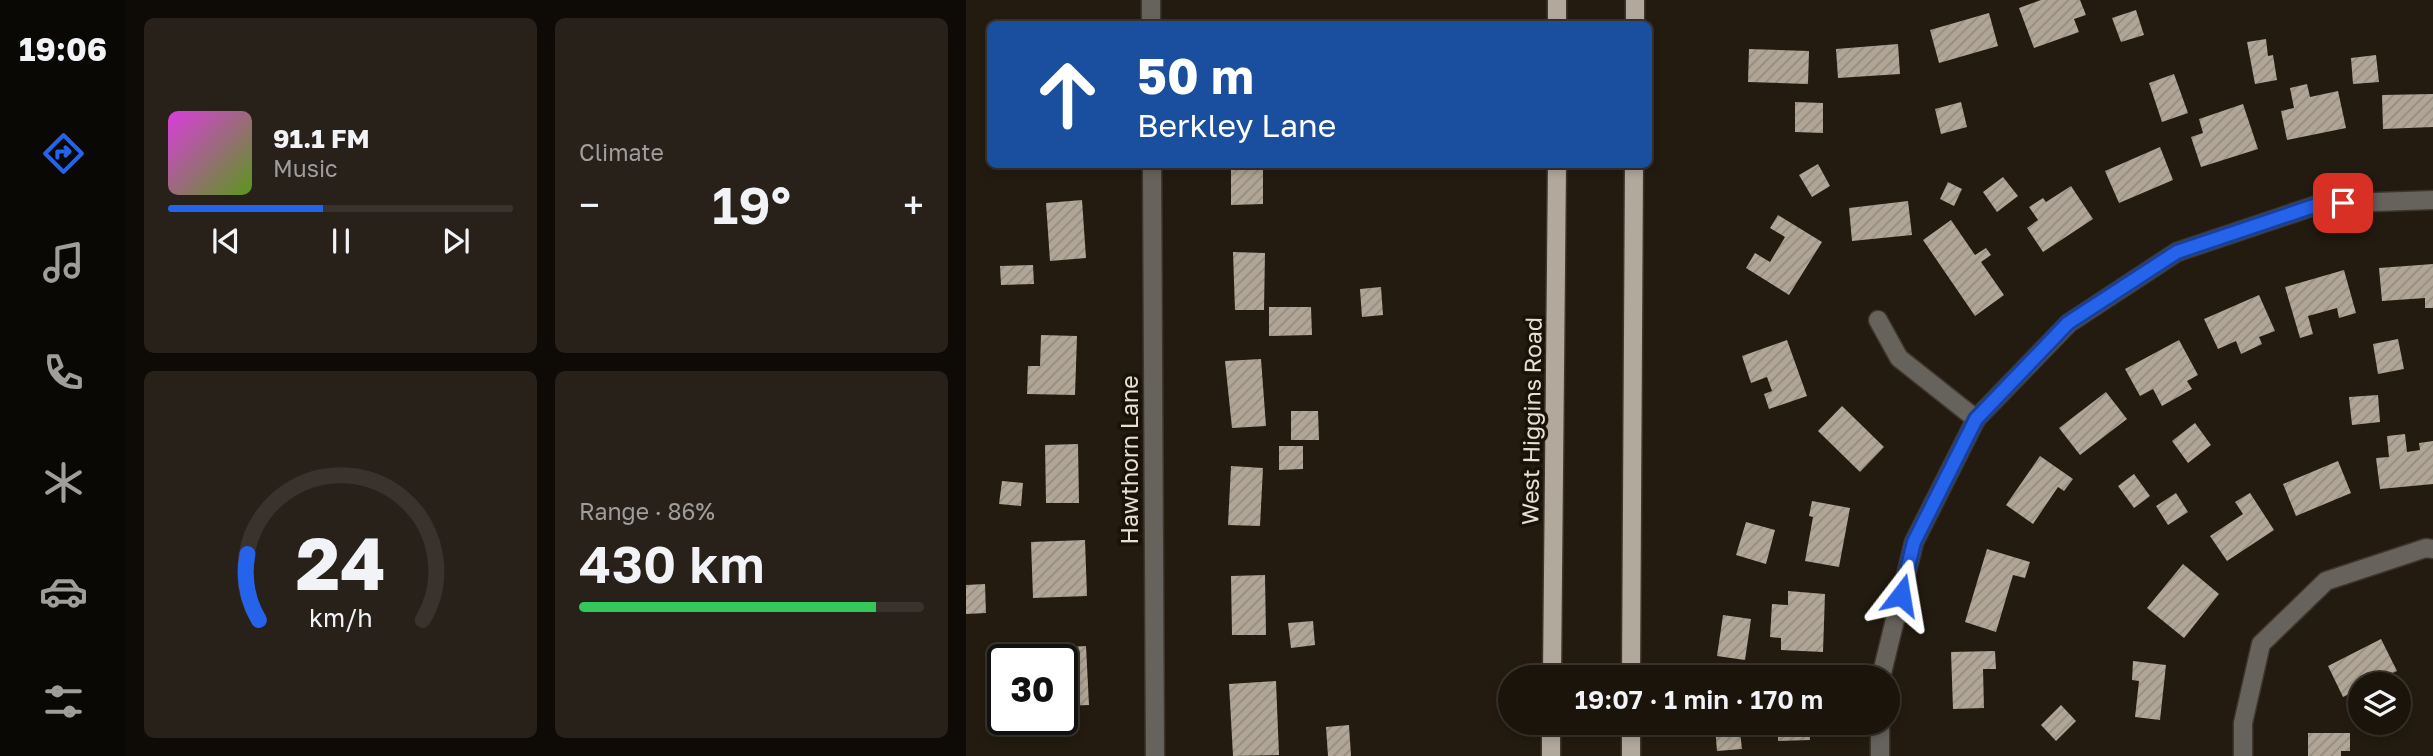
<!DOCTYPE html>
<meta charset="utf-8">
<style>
:root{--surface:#1a140b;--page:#272119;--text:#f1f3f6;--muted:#9f9e9d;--line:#38332c;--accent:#2563eb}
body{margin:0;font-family:"Golos Text",sans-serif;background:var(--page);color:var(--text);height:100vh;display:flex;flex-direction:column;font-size:26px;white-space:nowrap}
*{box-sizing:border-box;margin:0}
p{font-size:23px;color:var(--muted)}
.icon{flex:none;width:38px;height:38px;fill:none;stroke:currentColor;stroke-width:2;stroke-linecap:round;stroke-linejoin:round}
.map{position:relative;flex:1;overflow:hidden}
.drawer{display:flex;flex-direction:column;gap:18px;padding:18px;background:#0e0b06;width:840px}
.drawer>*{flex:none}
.hud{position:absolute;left:21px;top:21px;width:665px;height:147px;border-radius:10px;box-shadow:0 4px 10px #0003,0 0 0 2px var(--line);background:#1a4fa0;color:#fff;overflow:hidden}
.buttons{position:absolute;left:1382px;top:672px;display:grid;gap:14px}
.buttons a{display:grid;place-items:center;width:63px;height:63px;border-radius:50%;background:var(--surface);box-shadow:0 4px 10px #0003,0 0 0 2px var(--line);font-size:35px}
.speed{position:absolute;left:21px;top:644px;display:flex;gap:14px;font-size:35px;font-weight:700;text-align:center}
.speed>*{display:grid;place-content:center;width:91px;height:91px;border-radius:50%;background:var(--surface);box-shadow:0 4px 10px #0003,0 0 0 2px var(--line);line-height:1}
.speed .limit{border:4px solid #111;border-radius:10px;background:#fff;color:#111}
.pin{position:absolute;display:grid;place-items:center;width:60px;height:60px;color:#fff;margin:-30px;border-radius:14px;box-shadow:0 4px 10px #0006}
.me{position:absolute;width:77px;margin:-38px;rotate:14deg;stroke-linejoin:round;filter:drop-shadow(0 0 5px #0008)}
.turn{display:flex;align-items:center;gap:24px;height:147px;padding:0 35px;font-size:32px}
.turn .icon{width:91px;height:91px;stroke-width:2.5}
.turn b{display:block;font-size:49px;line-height:60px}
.big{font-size:52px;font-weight:600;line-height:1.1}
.drawer .widget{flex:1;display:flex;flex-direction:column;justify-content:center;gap:10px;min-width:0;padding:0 24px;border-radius:10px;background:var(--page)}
.drawer .dial{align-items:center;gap:0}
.dial svg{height:182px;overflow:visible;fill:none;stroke:var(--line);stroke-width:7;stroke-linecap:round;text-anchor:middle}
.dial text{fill:var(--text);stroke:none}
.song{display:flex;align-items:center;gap:21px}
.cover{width:84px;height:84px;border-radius:10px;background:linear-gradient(135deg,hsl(300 70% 55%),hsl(90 70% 35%))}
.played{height:7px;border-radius:4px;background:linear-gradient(90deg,var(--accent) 45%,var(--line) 45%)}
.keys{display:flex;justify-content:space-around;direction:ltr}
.heat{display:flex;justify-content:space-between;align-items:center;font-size:38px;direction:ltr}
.charge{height:10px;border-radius:5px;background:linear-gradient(90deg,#34c759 86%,var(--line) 0)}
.drawer .tiles{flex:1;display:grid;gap:18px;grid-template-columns:repeat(2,1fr)}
.trip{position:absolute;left:532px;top:665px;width:402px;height:70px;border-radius:35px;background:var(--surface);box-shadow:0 4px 10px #0003,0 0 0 2px var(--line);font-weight:600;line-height:70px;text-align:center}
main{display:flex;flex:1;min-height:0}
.dock{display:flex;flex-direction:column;width:126px;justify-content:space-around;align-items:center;background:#0a0804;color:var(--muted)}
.dock .icon{width:49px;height:49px}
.dock .current{color:var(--accent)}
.dock b{font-size:32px;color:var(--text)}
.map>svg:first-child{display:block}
.building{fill:url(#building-hatch)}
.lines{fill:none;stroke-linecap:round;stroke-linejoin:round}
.minor-casing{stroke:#3e362b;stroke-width:21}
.primary-casing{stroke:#3e362b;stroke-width:21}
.minor{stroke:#66625c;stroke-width:18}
.primary{stroke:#b2a99c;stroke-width:18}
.route-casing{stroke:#184099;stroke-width:18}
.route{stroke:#2563eb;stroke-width:12}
.labels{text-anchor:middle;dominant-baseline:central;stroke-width:7;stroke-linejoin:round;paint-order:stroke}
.street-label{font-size:23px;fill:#e4dfd7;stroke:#1a1207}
</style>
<main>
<nav class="dock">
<b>19:06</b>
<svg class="icon current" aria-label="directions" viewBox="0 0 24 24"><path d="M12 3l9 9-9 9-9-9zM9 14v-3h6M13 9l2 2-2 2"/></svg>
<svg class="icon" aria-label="music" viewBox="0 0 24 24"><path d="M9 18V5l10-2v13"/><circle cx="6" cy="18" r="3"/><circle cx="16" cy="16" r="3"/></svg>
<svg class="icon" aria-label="phone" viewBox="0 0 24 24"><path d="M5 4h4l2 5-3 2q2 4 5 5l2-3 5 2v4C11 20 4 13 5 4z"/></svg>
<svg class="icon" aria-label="climate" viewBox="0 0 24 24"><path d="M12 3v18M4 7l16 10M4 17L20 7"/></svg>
<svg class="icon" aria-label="car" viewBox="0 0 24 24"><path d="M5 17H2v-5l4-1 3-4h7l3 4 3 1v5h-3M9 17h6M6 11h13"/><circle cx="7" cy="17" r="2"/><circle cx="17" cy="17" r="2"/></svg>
<svg class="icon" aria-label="filters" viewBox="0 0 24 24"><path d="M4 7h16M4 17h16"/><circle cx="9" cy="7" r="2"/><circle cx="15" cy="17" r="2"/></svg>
</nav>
<section class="drawer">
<div class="tiles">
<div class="widget">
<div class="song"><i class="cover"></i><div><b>91.1 FM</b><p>Music</p></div></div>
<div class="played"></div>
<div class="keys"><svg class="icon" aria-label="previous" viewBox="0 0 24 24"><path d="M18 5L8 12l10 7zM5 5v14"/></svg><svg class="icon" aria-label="pause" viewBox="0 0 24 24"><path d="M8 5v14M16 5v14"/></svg><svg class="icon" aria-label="next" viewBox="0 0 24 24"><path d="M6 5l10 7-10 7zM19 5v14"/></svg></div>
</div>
<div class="widget"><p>Climate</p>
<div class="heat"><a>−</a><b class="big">19°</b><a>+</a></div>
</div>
<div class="widget dial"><svg viewBox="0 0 100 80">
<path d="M14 69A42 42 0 1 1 86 69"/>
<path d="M14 69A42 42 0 0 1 9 40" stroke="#2563eb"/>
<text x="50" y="56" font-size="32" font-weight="700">24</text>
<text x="50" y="72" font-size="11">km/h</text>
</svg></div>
<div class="widget"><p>Range · 86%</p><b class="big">430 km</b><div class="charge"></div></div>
</div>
</section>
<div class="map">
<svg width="1467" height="756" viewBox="0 0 1467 756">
<defs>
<pattern id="building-hatch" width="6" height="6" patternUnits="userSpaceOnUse" patternTransform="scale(1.75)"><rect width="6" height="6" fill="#b0a596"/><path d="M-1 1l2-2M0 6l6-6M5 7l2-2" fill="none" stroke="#958c80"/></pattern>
</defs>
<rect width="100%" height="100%" fill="#231b0f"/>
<!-- building -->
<g class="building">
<path d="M 1075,0 L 1114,0 L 1120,15 L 1108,19 L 1113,32 L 1068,48 L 1053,8 Z"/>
<path d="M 1170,10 L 1178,35 L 1155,42 L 1146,18 Z"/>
<path d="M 1023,13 L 1032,46 L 973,63 L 964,30 Z"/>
<path d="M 1300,39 L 1302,56 L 1307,55 L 1311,80 L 1289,84 L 1281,42 Z"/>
<path d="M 932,44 L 934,74 L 872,78 L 870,49 Z"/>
<path d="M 783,49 L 843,51 L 842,84 L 782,82 Z"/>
<path d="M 1410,55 L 1413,82 L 1387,84 L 1385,58 Z"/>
<path d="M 1208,74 L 1222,113 L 1196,122 L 1183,83 Z"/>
<path d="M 1341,84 L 1344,97 L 1372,91 L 1380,128 L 1321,140 L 1315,111 L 1328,108 L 1324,88 Z"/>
<path d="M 1467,94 L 1467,127 L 1417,129 L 1416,95 Z"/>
<path d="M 829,102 L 857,103 L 857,133 L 829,132 Z"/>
<path d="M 995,102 L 1001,127 L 975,134 L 969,109 Z"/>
<path d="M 1277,104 L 1292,149 L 1235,167 L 1225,137 L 1237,133 L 1233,119 Z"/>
<path d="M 1194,147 L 1207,180 L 1153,203 L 1139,171 Z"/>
<path d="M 265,164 L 297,164 L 297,204 L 265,205 Z"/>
<path d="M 852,164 L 864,186 L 846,197 L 833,175 Z"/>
<path d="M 1037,177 L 1052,196 L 1031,212 L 1017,192 Z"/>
<path d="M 982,182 L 996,189 L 988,206 L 974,199 Z"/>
<path d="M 1105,186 L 1127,219 L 1077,252 L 1061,228 L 1072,220 L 1063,207 L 1077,198 L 1080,202 Z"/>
<path d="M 116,200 L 120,258 L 84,261 L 80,203 Z"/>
<path d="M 942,201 L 946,235 L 886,241 L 883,208 Z"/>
<path d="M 812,215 L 856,242 L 823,295 L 780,268 L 789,253 L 804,262 L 819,237 L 804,228 Z"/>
<path d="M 985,220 L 1009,255 L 1020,248 L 1025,255 L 1015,262 L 1038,295 L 1009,316 L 957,240 Z"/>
<path d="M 267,252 L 299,253 L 298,310 L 269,310 Z"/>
<path d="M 1467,264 L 1467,308 L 1459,308 L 1459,298 L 1416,301 L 1413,268 Z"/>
<path d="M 67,265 L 68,284 L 35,285 L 34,266 Z"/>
<path d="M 1378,270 L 1390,313 L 1373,318 L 1371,308 L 1342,316 L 1347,334 L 1334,338 L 1319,287 Z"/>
<path d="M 415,287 L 417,315 L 396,317 L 394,289 Z"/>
<path d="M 1293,295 L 1309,331 L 1293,337 L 1296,344 L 1275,354 L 1270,341 L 1252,349 L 1238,319 Z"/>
<path d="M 303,307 L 345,307 L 346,335 L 303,336 Z"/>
<path d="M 75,335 L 111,336 L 109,395 L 61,394 L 62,366 L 74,366 Z"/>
<path d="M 1432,339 L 1438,369 L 1412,374 L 1407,344 Z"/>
<path d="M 821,340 L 841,396 L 803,409 L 798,394 L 806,391 L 801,377 L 785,383 L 776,356 Z"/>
<path d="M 1213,340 L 1232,375 L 1221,381 L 1226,389 L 1196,406 L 1187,389 L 1174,396 L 1159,369 Z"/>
<path d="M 295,359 L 300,426 L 266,428 L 259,361 Z"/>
<path d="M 1140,392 L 1161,419 L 1114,455 L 1093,428 Z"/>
<path d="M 1412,395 L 1414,422 L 1386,425 L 1383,397 Z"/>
<path d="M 876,406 L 918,447 L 894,472 L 852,431 Z"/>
<path d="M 325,411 L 352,411 L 353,440 L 325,440 Z"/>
<path d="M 1229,423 L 1245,445 L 1222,463 L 1206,441 Z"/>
<path d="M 1439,434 L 1441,452 L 1454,450 L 1453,443 L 1467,441 L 1467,484 L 1414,489 L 1410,458 L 1423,457 L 1421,436 Z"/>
<path d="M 112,444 L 113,503 L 80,503 L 79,445 Z"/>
<path d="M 313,446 L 337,446 L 337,469 L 313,470 Z"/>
<path d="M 1074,456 L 1107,479 L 1098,491 L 1092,487 L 1067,524 L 1040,505 Z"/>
<path d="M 1372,461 L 1385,493 L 1330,516 L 1317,484 Z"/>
<path d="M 265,466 L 297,468 L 294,526 L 262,525 Z"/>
<path d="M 1168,474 L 1184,496 L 1168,508 L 1152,486 Z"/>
<path d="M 36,481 L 57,483 L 55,506 L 33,504 Z"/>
<path d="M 1210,493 L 1222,512 L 1202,525 L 1190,506 Z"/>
<path d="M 1284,493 L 1308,530 L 1261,561 L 1244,536 L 1277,514 L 1269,502 Z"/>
<path d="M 846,501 L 884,508 L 873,567 L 839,561 L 847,517 L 843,516 Z"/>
<path d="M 780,522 L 809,530 L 800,564 L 770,555 Z"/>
<path d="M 119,540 L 121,596 L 67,598 L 65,542 Z"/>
<path d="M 1021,549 L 1064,562 L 1059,578 L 1047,575 L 1030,632 L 999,622 Z"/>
<path d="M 1217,564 L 1253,594 L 1218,638 L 1181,608 Z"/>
<path d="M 299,575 L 300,635 L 266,635 L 265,576 Z"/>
<path d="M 19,584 L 20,613 L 0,614 L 0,585 Z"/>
<path d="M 822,591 L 859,594 L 857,652 L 815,650 L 815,638 L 804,637 L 806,604 L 822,605 Z"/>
<path d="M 757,615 L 785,619 L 779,660 L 751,656 Z"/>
<path d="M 347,621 L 349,645 L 325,648 L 322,623 Z"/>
<path d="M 1415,639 L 1431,671 L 1403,684 L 1395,684 L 1395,688 L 1377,697 L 1362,666 Z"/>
<path d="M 120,646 L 123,705 L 96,706 L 96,660 L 88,660 L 88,648 Z"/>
<path d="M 1029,651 L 1030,669 L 1017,669 L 1018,708 L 987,709 L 985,652 Z"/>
<path d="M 1167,661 L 1200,665 L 1194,720 L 1169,717 L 1173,681 L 1166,680 Z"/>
<path d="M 310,681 L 313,755 L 267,756 L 263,684 Z"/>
<path d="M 1095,705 L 1110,721 L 1090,741 L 1075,725 Z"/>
<path d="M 45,719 L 72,719 L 73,724 L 45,726 Z"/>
<path d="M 773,723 L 776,749 L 751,751 L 749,726 Z"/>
<path d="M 812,723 L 843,723 L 844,740 L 812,741 Z"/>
<path d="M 383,725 L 385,756 L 362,756 L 360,727 Z"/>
<path d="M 1342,733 L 1384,733 L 1384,751 L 1375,751 L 1375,756 L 1342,756 Z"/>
</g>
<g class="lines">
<!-- minor casing -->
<g class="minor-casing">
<g id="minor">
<path d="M 185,0 L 185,24"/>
<path d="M 186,164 L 189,756"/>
<path d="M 912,320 L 933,358 L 1010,419"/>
<path d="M 915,677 L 948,542 L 1010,419 L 1103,323 L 1211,252 L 1354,204 L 1467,200"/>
<path d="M 914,756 L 914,723"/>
<path d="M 1277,756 L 1277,723 L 1295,644 L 1360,581 L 1460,548 L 1467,549"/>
</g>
</g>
<!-- primary casing -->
<g class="primary-casing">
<g id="primary">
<path d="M 591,0 L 591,24"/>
<path d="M 669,24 L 669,0"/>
<path d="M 586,677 L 591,164"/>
<path d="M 665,677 L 668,164"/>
<path d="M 585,756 L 585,723"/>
<path d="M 665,756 L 665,723"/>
</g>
</g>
<!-- minor -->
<use href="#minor" class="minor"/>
<!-- primary -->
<use href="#primary" class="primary"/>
</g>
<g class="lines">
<!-- route casing -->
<g class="route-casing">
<path id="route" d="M 935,595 L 948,542 L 1010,419 L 1102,323 L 1211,252 L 1354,204 L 1377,203"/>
</g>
<!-- route -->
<use href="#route" class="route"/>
</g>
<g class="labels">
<!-- street labels -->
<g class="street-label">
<text transform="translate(565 421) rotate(-89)">West Higgins Road</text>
<text transform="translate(163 460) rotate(-90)">Hawthorn Lane</text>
</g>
</g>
</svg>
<div class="buttons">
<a><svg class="icon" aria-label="layers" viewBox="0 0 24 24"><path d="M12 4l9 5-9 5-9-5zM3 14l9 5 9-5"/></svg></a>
</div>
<div class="speed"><div class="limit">30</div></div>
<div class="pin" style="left:1377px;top:203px;background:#d93025"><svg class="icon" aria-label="arrive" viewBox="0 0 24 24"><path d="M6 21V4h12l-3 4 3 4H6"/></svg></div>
<svg class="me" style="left:935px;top:595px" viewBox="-20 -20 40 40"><path d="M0-17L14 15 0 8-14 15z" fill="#2563eb" stroke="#fff" stroke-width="4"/></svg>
<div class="trip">19:07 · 1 min · 170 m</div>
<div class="hud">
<div class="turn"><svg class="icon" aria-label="ahead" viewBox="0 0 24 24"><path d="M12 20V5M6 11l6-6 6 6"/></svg><div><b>50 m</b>Berkley Lane</div></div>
</div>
</div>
</main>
